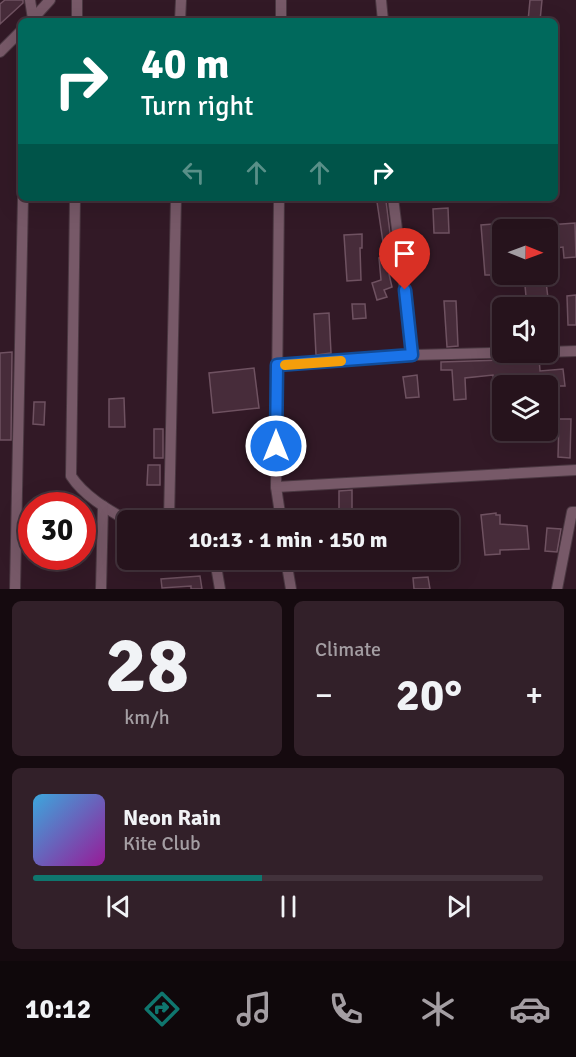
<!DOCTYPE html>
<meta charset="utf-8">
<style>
:root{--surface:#26131c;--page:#322029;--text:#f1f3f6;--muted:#a49ea3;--line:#42323b;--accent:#0f766e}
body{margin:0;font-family:Signika,sans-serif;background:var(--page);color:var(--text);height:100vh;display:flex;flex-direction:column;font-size:22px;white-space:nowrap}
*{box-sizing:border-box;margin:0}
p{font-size:20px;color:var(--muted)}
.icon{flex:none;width:33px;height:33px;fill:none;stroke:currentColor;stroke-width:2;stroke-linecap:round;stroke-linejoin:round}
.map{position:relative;height:589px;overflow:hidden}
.sheet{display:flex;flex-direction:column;gap:12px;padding:12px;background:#150a0f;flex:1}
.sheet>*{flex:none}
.hud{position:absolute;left:18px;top:18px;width:540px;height:183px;border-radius:9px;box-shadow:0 6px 24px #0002,0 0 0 2px var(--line);background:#00695c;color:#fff;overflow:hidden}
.needle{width:39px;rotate:91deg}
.controls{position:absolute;left:492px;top:219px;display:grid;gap:12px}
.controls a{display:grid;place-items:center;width:66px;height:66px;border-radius:9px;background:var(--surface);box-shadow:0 6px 24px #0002,0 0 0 2px var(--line);font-size:30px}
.speed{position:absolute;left:18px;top:492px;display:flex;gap:12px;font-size:30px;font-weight:700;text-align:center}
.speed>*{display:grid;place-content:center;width:78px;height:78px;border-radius:50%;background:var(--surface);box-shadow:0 6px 24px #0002,0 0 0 2px var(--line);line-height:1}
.speed .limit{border:9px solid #d22;background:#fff;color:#111}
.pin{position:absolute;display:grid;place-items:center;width:51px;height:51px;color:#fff;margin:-62px -26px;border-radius:50% 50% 50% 0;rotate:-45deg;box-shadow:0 0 6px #0007}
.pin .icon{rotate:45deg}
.me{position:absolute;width:66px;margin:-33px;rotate:0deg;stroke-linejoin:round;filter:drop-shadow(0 0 4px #0008)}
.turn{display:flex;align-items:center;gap:21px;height:126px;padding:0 24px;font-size:27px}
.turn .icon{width:78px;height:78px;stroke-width:2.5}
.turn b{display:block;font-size:42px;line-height:51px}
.lanes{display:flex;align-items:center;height:57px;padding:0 24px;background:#0003;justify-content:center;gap:30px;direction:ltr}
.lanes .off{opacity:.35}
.big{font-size:45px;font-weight:800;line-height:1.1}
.sheet .widget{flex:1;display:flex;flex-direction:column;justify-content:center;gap:9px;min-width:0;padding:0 21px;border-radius:9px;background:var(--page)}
.sheet .dial{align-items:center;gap:0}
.dial b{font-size:78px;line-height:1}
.song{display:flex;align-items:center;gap:18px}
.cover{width:72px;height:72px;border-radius:9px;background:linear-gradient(135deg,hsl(200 70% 55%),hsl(300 70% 35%))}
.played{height:6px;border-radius:3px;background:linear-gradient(90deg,var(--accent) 45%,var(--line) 45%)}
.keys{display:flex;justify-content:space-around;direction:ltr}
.heat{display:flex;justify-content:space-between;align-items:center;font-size:33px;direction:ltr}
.sheet .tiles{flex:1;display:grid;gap:12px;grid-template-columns:1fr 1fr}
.widget:last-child{grid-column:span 2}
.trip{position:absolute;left:117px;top:510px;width:342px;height:60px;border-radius:9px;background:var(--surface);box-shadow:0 6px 24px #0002,0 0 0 2px var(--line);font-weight:800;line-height:60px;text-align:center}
.menu{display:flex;height:96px;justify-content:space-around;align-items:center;background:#0f080b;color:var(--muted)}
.menu .icon{width:42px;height:42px}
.menu .selected{color:var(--accent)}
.menu b{font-size:27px;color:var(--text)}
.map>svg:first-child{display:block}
.building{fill:#472c3a;stroke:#6f5261;stroke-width:1.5}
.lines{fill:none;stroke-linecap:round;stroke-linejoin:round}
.street-casing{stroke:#4a3741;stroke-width:12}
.street{stroke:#775968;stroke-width:10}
.route-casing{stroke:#114b97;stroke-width:15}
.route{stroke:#1a73e8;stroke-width:10}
.slow{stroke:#f59e0b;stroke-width:10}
</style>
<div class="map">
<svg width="576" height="589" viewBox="0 0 576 589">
<rect width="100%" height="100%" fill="#321926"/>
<!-- building -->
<g class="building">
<path d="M 5,0 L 23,0 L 23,3 L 0,24 L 0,4 Z"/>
<path d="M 530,0 L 542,0 L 540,21 L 528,21 Z"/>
<path d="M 386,201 L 391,241 L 383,242 L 377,202 Z"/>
<path d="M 448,208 L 449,233 L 434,233 L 433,209 Z"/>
<path d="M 575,223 L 576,257 L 564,258 L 563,247 L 548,249 L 548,225 Z"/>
<path d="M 493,224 L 497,275 L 485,275 L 481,225 Z"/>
<path d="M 362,234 L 362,248 L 360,248 L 361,280 L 347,281 L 344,235 Z"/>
<path d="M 385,257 L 386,264 L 394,263 L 395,273 L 389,274 L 392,287 L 384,290 L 387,297 L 377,300 L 372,283 L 381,280 L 379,258 Z"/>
<path d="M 524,274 L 545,274 L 549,306 L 527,308 Z"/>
<path d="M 576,295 L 576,325 L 568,325 L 567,296 Z"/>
<path d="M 444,301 L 456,301 L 458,346 L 447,347 Z"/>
<path d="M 352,304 L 365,304 L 366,318 L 353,319 Z"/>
<path d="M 329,313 L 331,353 L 316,355 L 314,314 Z"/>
<path d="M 12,352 L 11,440 L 0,440 L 0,353 Z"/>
<path d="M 534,357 L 539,357 L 540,371 L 563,369 L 565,386 L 494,386 L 493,375 L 465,378 L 466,399 L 454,400 L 452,370 L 441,370 L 441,362 L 529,359 Z"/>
<path d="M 254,368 L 259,408 L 213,413 L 209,373 Z"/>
<path d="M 417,375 L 419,397 L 406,398 L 403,377 Z"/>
<path d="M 124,398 L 125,427 L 109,427 L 109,399 Z"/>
<path d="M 34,402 L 45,402 L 44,425 L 33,424 Z"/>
<path d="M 559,419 L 571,419 L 570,458 L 558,457 Z"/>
<rect x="154" y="429" width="9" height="29"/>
<path d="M 148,465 L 160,465 L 160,485 L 147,485 Z"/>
<path d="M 352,490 L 352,520 L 339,520 L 339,491 Z"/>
<path d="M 496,513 L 496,515 L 500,515 L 500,524 L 527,526 L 529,549 L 500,550 L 500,554 L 485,555 L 481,515 Z"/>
<path d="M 547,528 L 561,529 L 557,552 L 545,551 Z"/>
<path d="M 200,576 L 202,589 L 191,589 L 191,586 L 162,588 L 161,579 Z"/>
<path d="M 428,577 L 430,589 L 414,589 L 413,578 Z"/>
</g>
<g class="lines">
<!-- street casing -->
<g class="street-casing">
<g id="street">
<path d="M 30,0 L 33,19"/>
<path d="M 381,0 L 383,21"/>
<path d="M 31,21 L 50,0"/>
<path d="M 77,21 L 77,0"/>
<path d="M 180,21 L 181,0"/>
<path d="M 281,21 L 281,0"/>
<path d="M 0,52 L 21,31"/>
<path d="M 75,198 L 71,476 C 84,496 107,509 128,521"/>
<path d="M 279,198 L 276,487 L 281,520"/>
<path d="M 393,198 L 413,355 L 529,352"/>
<path d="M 548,352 L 576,351"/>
<path d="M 277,365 L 413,355"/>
<path d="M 276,487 L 576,470"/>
<path d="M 169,520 L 176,198"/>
<path d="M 215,560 L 220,589"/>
<path d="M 286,560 L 291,589"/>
<path d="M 15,589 L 23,198"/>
<path d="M 101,589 L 103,506"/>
<path d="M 557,589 L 572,512 L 576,512"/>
</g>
</g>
<!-- street -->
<use href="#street" class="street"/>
</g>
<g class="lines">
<!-- route casing -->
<g class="route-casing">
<path id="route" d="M 276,446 L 277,365 L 412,355 L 405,290"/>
</g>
<!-- route -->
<use href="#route" class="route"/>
<!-- slow -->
<path class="slow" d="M 285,365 L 341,361"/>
</g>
</svg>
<div class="controls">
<a><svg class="needle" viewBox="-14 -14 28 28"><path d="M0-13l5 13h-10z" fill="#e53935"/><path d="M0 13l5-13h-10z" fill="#a49ea3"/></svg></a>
<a><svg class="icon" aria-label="sound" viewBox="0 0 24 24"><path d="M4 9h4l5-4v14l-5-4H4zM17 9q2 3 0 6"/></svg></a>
<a><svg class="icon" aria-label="layers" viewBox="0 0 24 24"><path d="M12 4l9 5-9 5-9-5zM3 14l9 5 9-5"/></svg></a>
</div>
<div class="speed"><div class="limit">30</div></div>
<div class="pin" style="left:405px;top:290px;background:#d93025"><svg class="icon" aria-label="arrive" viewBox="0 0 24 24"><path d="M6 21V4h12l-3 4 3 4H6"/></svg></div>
<svg class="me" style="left:276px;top:446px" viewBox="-20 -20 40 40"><circle r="17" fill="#1a73e8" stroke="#fff" stroke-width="3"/><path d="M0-11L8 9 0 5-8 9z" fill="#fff"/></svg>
<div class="trip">10:13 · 1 min · 150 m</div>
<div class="hud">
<div class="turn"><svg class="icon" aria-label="right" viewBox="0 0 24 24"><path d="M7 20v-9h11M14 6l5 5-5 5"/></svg><div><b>40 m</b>Turn right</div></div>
<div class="lanes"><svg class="icon off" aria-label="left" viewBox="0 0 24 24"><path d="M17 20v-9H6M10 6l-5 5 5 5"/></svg><svg class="icon off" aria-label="ahead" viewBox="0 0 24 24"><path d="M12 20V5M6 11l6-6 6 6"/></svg><svg class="icon off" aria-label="ahead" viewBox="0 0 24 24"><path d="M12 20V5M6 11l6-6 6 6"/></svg><svg class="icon" aria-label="right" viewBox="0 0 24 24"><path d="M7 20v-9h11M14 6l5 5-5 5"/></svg></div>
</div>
</div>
<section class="sheet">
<div class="tiles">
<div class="widget dial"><b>28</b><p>km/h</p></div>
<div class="widget"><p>Climate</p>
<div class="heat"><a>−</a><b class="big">20°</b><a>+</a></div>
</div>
<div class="widget">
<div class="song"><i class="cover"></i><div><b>Neon Rain</b><p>Kite Club</p></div></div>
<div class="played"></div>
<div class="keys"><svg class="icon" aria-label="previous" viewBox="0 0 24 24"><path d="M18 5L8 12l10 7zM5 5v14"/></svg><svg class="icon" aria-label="pause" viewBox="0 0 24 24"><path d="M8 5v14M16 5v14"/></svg><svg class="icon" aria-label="next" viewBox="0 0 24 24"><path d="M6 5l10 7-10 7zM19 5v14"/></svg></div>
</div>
</div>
</section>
<nav class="menu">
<b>10:12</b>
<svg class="icon selected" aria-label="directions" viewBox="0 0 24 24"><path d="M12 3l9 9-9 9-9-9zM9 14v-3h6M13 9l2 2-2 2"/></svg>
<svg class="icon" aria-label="music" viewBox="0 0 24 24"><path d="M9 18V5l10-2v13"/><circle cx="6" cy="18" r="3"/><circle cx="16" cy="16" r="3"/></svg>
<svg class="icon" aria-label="phone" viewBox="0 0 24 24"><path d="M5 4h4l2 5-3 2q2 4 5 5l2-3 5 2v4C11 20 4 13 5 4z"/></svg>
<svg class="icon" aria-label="climate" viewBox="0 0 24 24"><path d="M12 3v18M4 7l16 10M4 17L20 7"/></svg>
<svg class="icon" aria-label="car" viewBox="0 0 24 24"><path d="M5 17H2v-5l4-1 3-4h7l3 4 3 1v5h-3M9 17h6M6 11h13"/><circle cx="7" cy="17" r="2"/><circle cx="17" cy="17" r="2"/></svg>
</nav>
